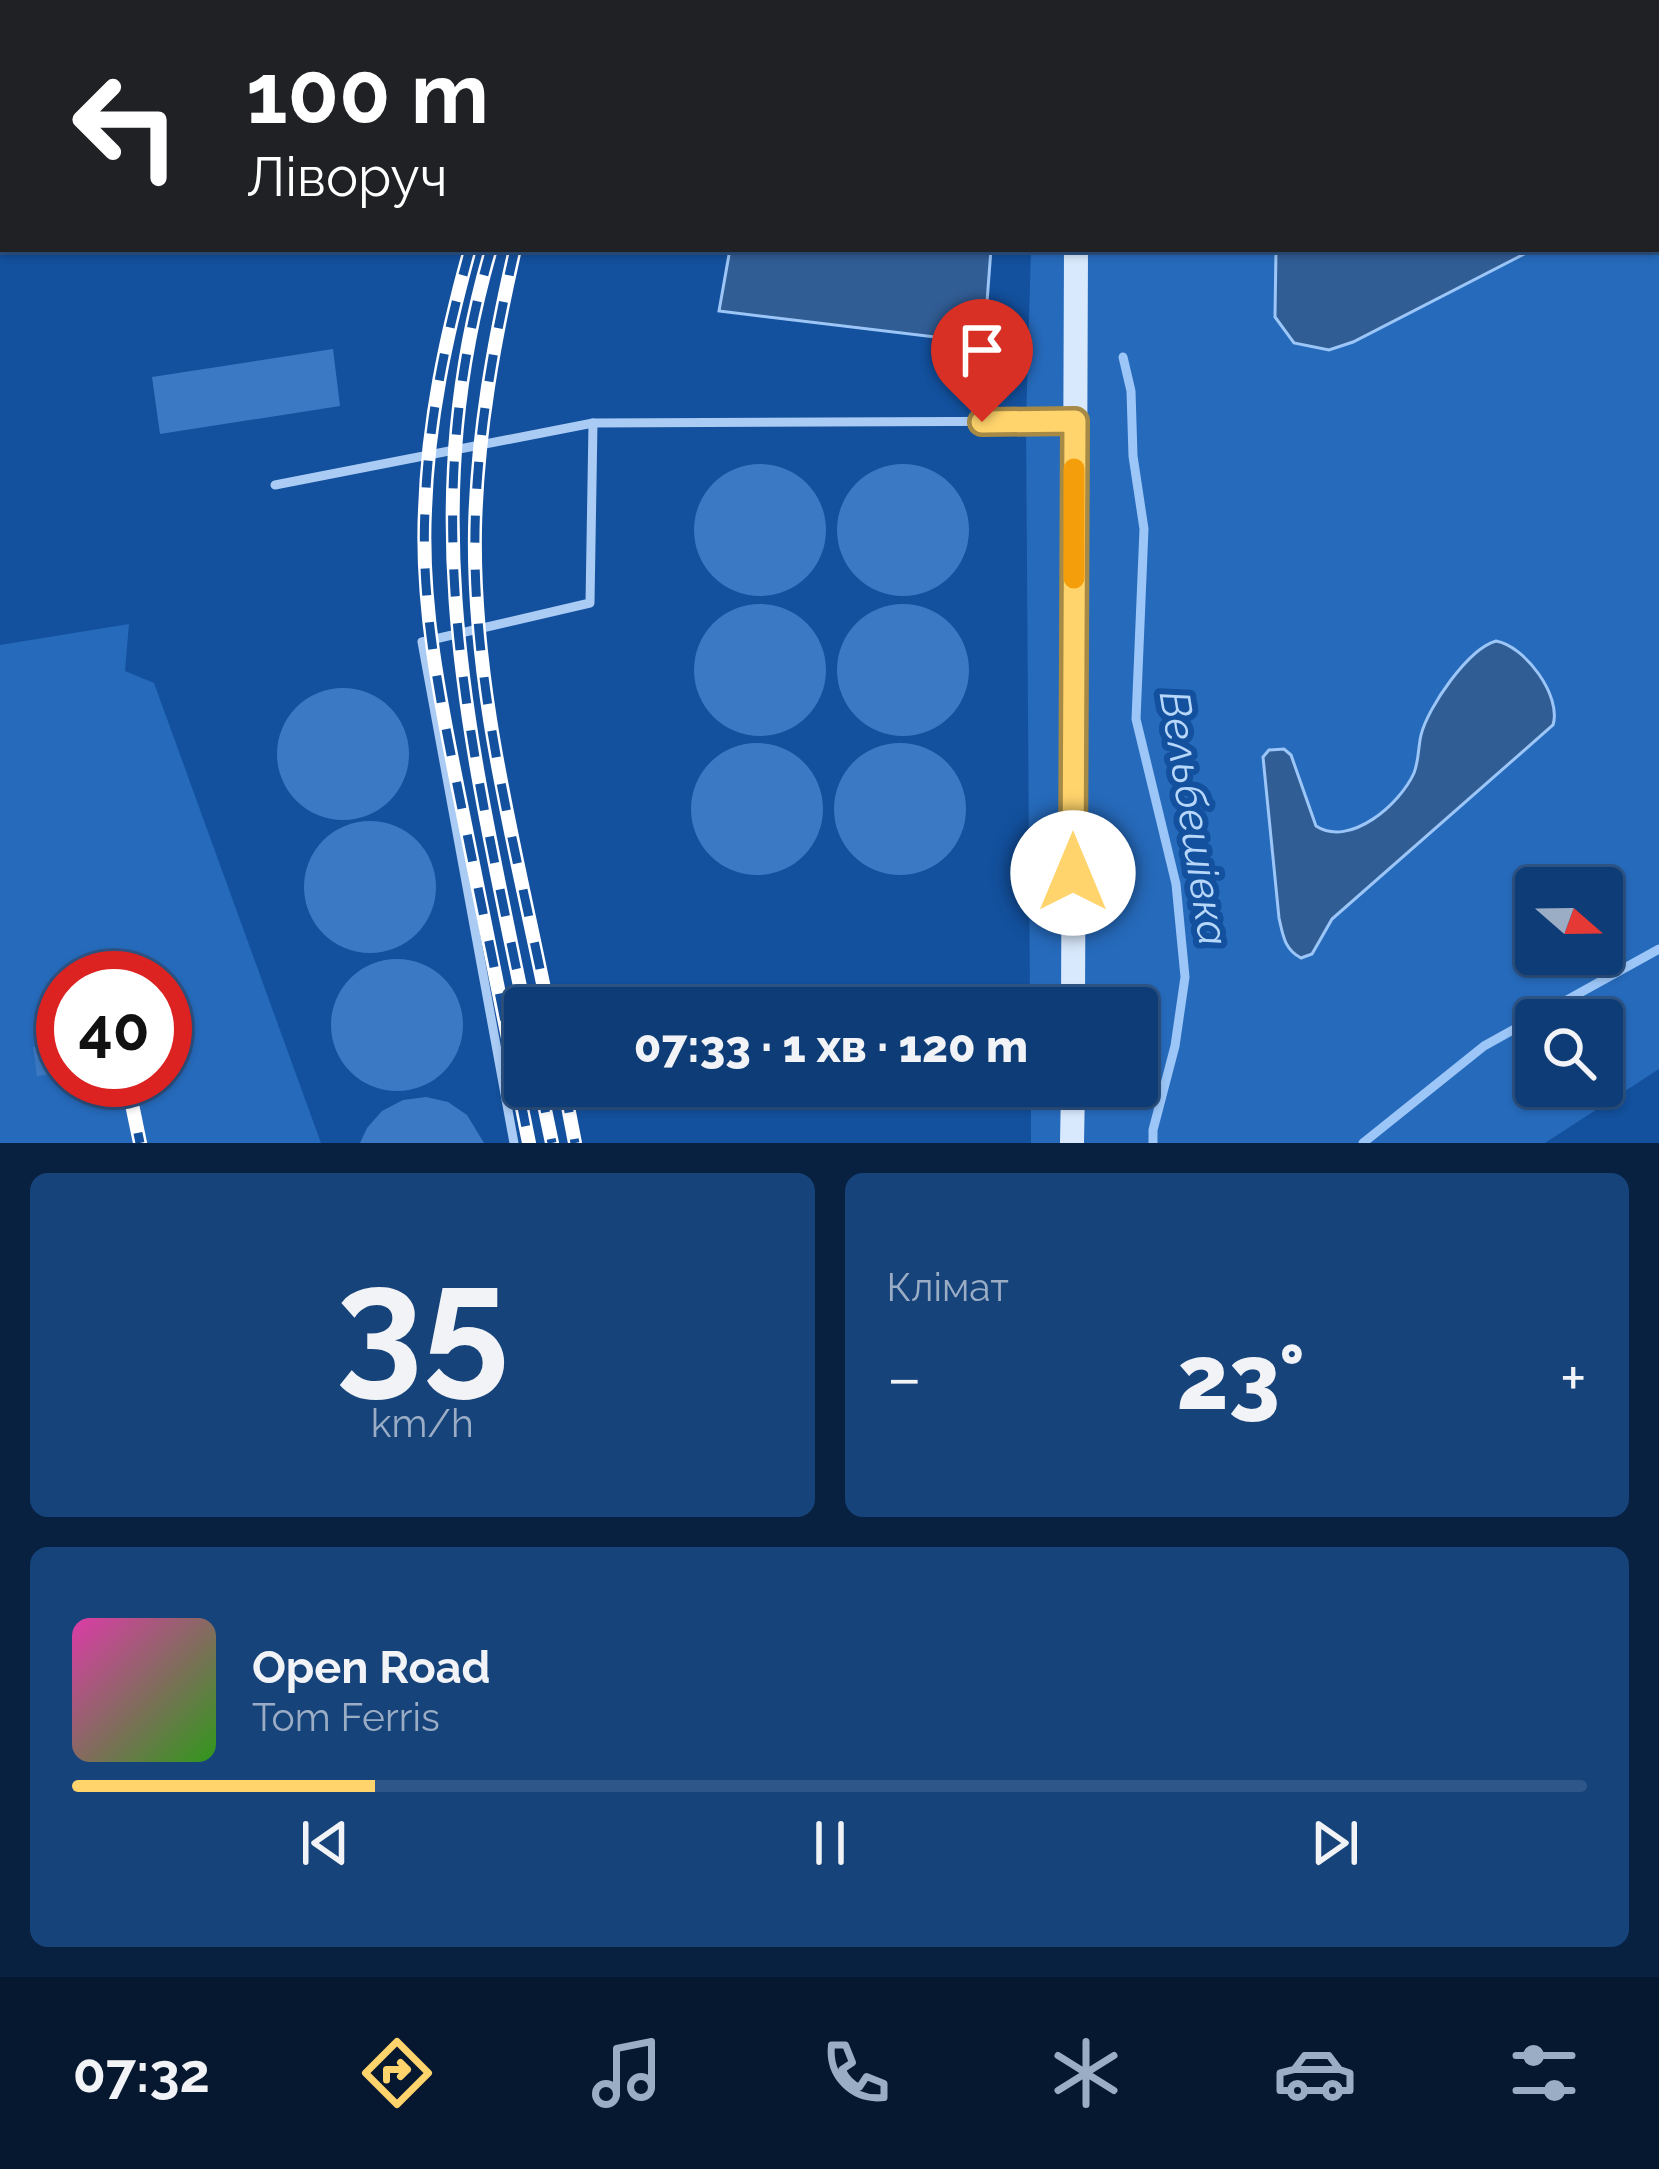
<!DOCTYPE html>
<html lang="uk">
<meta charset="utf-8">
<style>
:root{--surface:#0e3c76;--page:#17437b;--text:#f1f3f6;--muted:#9badc5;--line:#2e5688;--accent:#ffd46c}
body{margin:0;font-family:Raleway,sans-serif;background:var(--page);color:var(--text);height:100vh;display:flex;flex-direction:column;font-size:45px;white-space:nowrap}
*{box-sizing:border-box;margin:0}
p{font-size:39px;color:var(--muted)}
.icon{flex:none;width:66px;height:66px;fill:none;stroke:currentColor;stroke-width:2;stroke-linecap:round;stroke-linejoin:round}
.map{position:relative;height:1143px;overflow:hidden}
.panel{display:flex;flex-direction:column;gap:30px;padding:30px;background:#082141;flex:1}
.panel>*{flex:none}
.banner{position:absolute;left:0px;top:0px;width:1659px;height:252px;box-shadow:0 3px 9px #0004,0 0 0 3px var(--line);background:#202124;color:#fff;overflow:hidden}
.needle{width:78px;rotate:110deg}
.tools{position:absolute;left:1515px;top:867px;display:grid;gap:24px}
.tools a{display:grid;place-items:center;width:108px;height:108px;border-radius:12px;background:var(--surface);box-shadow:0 3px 9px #0004,0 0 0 3px var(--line);font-size:60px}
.speed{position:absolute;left:36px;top:951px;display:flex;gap:24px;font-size:60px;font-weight:700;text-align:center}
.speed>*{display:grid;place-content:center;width:156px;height:156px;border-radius:50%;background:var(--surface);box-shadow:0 3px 9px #0004,0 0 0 3px var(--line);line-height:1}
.speed .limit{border:18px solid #d22;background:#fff;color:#111}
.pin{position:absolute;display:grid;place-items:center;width:102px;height:102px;color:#fff;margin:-123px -51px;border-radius:50% 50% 50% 0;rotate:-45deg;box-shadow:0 0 12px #0007}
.pin .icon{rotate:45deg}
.me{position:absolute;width:132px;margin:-66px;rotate:0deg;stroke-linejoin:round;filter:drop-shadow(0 0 9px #0008)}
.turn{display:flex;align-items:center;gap:42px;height:252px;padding:0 48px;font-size:54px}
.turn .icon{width:156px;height:156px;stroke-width:2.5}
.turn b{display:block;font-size:84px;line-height:102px}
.big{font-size:90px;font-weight:800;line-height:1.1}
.panel .tile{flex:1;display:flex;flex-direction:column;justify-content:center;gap:18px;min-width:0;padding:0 42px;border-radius:18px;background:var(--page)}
.panel .dial{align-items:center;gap:0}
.dial b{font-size:156px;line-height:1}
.song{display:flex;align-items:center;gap:36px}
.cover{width:144px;height:144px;border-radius:18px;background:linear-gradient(135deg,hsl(320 70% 55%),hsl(110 70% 35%))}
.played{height:12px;border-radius:6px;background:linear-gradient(90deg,var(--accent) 20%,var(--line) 20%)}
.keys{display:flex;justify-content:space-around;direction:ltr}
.heat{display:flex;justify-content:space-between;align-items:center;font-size:66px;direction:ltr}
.panel .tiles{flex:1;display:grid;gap:30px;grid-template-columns:1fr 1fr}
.tile:last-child{grid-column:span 2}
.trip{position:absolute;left:504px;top:987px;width:654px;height:120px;border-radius:12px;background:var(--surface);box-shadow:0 3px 9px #0004,0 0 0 3px var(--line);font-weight:800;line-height:120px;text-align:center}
.dock{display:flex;height:192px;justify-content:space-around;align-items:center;background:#06182f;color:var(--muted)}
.dock .icon{width:84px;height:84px}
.dock .active{color:var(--accent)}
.dock b{font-size:54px;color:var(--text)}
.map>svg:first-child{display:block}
.green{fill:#266abb;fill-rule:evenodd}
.water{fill:#315d95;stroke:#9cc6f7;stroke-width:3}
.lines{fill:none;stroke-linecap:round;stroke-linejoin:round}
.stream{stroke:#9cc6f7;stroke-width:9}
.building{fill:#3c79c4}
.lane{stroke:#a9cbf4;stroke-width:9}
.secondary{stroke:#d9e9fd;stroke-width:24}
.rail-casing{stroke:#fff;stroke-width:14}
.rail{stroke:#13509d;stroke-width:9;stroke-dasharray:27;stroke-linecap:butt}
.route-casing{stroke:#a68a46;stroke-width:30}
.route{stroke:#ffd46c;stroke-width:21}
.slow{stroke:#f59e0b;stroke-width:21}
.labels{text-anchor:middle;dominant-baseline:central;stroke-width:12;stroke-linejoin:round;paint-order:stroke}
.water-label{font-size:42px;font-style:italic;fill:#b6d6fa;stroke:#13509d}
</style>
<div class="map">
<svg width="1659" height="1143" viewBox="0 0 1659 1143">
<rect width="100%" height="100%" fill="#13509d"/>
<!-- green -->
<g class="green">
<path d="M 1033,0 L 1659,0 L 1659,1069 L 1545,1143 L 1031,1143 L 1031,1086 L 1137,1086 L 1137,1008 L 1030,1008 L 1026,422 L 1031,249 L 1656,249 L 1656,3 ZM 1536,888 L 1602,888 L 1602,954 L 1536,954 ZM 1536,1020 L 1602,1020 L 1602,1086 L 1536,1086 Z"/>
<path d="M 129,624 L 125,671 L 154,683 L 321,1143 L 0,1143 L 0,645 ZM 63,978 L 165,978 L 165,1080 L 63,1080 Z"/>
</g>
<!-- water -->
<g class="water">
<path d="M 1278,0 L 1659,0 L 1659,185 L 1656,187 L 1656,3 Z"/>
<path d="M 730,249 L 991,249 L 985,328 L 960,340 L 719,311 Z"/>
<path d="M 1276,249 L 1534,249 L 1353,342 L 1329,350 L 1294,343 L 1275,317 Z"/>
<path d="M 1496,641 C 1525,646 1562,696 1553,725 L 1332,919 L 1312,954 L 1301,958 C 1284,949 1283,935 1279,918 L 1263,757 L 1269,750 L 1284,749 L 1291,755 L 1316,826 C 1350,848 1400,804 1414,773 C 1419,760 1418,748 1421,735 C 1428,707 1468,649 1496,641 Z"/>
</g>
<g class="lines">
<!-- stream -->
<g class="stream">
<path d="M 1123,357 L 1131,391 L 1133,456 L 1144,529 L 1136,719 L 1176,884 L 1185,977 L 1175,1046 L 1153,1130 L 1153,1143"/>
<path d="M 1363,1143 L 1484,1046 L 1659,949"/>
</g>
</g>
<!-- building -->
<g class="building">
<path d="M 333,349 L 340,406 L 160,434 L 152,377 Z"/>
<circle cx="760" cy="530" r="66"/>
<circle cx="903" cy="530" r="66"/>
<circle cx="903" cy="670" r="66"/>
<circle cx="760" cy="670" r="66"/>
<circle cx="343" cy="754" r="66"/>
<circle cx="757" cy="809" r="66"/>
<circle cx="900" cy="809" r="66"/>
<circle cx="370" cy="887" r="66"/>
<circle cx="397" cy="1025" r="66"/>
<path d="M 57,1044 L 61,1073 L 37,1076 L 33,1047 Z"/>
<path d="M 426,1097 L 448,1102 L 467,1115 L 484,1143 L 360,1143 L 367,1128 L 382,1111 L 403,1100 Z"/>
</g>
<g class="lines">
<!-- lane -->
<g class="lane">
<path d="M 275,485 L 593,423 L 1075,421"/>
<path d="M 514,1143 L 422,642 L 590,603 L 593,423"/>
</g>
<!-- secondary -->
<g class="secondary">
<path d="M 1078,3 L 1078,0"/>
<path d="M 1073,1008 L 1076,249"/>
<path d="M 1072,1143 L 1073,1086"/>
</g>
<!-- rail casing -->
<g class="rail-casing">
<g id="rail">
<path d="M 558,3 L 559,0"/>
<path d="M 584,3 L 585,0"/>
<path d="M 470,249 C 446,336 428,420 425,510 C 420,613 444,719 464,819 C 486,927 508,1035 529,1143"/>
<path d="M 491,249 C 412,520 471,744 525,1011"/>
<path d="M 515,249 C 494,341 477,434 475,529 C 472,690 517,852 548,1008"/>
<path d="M 127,1080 L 140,1143"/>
<path d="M 540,1086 L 552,1143"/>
<path d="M 564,1086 L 575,1143"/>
</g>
</g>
<!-- rail -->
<use href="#rail" class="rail"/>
</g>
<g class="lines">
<!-- route casing -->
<g class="route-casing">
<path id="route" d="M 982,422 L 1075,421 L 1073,873"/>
</g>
<!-- route -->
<use href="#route" class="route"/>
<!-- slow -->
<path class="slow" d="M 1074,578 L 1074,469"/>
</g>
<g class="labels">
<!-- water labels -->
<g class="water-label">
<text transform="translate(1194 818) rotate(81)">Вельбешівка</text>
</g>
</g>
</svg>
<div class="tools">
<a><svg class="needle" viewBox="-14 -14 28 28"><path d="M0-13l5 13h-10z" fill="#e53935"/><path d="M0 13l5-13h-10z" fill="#9badc5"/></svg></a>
<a><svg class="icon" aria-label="search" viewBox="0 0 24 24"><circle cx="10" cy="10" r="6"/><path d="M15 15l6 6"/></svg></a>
</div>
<div class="speed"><div class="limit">40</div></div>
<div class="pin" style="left:982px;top:422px;background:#d93025"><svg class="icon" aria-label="arrive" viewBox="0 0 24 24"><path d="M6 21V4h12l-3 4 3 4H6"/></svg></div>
<svg class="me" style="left:1073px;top:873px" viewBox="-20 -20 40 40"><circle r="19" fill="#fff"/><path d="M0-13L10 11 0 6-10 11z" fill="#ffd46c"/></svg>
<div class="trip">07:33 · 1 хв · 120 m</div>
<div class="banner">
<div class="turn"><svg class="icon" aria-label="left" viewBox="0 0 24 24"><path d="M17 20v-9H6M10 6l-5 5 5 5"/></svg><div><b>100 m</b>Ліворуч</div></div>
</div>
</div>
<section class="panel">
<div class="tiles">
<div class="tile dial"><b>35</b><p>km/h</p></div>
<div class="tile"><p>Клімат</p>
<div class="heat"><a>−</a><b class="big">23°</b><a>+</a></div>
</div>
<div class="tile">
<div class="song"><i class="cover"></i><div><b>Open Road</b><p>Tom Ferris</p></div></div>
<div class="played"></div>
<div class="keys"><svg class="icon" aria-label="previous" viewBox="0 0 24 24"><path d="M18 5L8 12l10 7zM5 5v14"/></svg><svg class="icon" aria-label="pause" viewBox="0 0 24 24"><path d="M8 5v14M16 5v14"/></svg><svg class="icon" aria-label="next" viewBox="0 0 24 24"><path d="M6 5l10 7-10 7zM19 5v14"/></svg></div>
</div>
</div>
</section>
<nav class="dock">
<b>07:32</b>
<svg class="icon active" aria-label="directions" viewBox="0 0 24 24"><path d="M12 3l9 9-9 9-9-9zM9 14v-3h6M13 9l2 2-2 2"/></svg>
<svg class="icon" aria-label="music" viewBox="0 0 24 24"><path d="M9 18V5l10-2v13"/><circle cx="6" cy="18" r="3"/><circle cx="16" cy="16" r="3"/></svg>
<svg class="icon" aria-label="phone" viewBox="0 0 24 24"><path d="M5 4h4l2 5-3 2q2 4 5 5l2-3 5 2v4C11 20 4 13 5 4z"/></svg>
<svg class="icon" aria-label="climate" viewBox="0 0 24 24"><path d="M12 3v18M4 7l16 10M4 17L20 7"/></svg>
<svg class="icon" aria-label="car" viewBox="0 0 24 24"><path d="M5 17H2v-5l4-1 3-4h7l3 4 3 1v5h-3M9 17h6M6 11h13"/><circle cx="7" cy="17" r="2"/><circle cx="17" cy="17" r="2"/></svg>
<svg class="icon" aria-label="filters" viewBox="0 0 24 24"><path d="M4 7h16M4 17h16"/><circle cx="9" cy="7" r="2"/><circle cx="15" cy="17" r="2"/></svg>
</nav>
